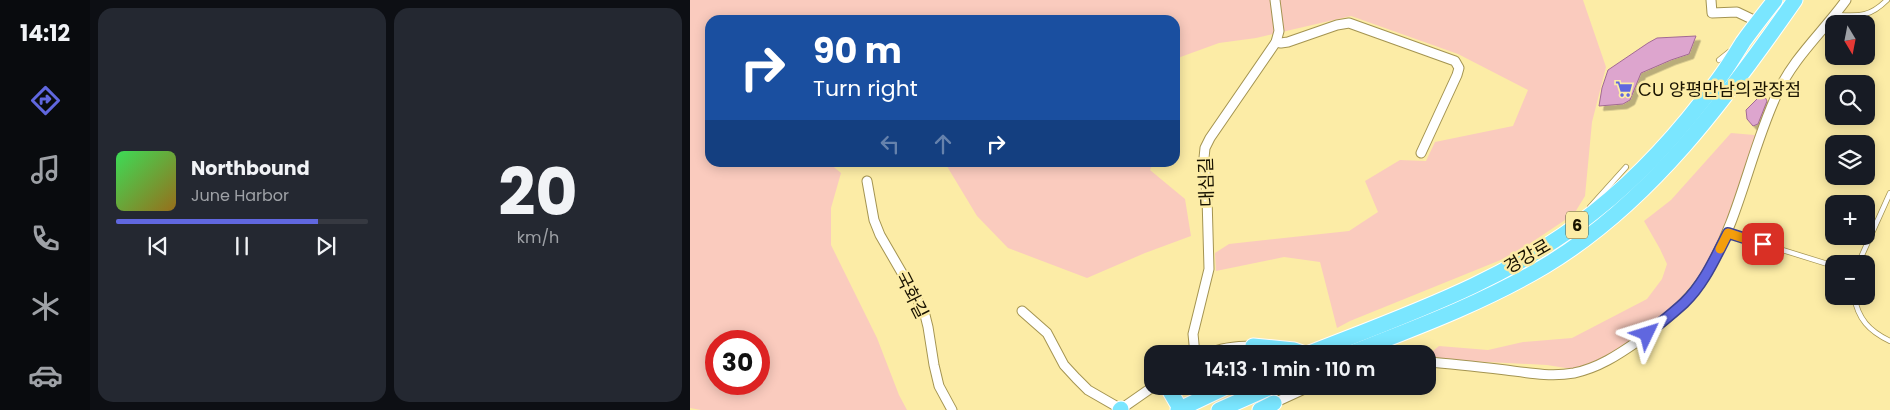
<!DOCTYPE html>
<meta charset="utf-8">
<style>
:root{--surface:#171b24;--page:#242831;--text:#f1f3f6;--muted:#9ea1a6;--line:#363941;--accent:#6067df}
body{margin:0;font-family:Poppins,"Noto Sans KR",sans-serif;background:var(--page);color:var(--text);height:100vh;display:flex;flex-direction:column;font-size:19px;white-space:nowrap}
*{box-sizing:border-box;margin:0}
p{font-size:16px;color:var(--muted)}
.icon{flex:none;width:28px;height:28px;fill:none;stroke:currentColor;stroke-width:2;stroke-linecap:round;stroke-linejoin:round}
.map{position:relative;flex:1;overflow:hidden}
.sheet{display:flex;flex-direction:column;gap:8px;padding:8px;background:#0d0f14;width:600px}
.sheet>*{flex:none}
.top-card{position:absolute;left:15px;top:15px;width:475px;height:152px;border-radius:15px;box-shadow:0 2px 12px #0003;background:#1a4fa0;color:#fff;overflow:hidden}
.needle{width:32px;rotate:170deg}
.fabs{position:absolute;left:1135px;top:15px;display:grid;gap:10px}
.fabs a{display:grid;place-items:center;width:50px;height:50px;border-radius:10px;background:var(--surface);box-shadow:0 2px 12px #0003;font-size:25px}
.speed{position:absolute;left:15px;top:330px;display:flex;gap:10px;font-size:25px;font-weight:700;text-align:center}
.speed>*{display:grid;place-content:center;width:65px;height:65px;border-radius:50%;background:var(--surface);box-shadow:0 2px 12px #0003;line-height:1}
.speed .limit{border:8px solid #d22;background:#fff;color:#111}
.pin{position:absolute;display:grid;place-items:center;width:42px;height:42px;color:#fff;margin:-21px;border-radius:10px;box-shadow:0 2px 8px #0006}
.me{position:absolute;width:55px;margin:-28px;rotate:49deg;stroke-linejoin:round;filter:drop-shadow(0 0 4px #0008)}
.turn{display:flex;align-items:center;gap:18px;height:105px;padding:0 25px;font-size:22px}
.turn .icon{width:65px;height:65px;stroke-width:2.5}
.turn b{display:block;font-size:35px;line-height:42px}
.lanes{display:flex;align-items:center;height:48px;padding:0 25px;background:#0003;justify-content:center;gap:25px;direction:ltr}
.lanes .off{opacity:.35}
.sheet .widget{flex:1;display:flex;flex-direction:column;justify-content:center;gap:8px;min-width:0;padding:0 18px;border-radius:15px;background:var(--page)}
.sheet .dial{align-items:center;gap:0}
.dial b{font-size:65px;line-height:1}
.song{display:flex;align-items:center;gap:15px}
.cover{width:60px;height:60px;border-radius:8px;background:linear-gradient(135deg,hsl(130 70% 55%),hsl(40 70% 35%))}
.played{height:5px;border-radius:2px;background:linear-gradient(90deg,var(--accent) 80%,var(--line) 80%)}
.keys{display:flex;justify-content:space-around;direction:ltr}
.sheet .tiles{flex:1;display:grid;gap:8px;grid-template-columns:repeat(2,1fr)}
.trip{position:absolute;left:454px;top:345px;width:292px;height:50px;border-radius:15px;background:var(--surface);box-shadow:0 2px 12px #0003;font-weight:600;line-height:50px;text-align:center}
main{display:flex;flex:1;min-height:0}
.tabs{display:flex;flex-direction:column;width:90px;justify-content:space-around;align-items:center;background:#090b0e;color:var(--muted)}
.tabs .icon{width:35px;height:35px}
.tabs .active{color:var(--accent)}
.tabs b{font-size:22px;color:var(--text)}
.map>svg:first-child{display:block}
.green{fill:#facbbe;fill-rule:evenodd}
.building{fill:#dda5ce;stroke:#a26a93;filter:url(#shadow)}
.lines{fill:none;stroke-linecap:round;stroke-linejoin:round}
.service-casing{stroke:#a49451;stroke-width:6}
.minor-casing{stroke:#a49451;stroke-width:11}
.trunk-casing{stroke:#fff;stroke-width:17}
.service{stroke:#fff;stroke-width:4.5}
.minor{stroke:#fff;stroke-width:9}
.trunk{stroke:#7ae6ff;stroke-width:15}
.route-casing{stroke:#3e4391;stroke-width:12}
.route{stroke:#6067df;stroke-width:9}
.slow{stroke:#f59e0b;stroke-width:9}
.labels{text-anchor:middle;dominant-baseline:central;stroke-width:5;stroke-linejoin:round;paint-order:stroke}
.shield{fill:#fceca6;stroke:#5d5432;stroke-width:1}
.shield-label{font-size:16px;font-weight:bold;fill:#191300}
.poi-label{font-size:18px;fill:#191300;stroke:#fceca6;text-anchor:start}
.street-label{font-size:18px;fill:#191300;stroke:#fceca6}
</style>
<main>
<nav class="tabs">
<b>14:12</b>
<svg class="icon active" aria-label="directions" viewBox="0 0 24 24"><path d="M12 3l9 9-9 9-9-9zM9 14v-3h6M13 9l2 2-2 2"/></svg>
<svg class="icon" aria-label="music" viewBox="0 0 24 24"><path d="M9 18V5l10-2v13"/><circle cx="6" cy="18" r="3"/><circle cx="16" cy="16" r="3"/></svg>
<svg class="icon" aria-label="phone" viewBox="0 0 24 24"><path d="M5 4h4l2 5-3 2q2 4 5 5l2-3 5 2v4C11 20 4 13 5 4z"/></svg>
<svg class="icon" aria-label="climate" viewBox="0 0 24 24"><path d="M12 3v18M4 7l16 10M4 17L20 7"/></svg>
<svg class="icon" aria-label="car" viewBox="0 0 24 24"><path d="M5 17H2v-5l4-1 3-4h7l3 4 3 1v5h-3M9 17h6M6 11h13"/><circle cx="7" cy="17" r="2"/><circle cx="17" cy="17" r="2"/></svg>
</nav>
<section class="sheet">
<div class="tiles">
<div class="widget">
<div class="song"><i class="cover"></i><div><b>Northbound</b><p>June Harbor</p></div></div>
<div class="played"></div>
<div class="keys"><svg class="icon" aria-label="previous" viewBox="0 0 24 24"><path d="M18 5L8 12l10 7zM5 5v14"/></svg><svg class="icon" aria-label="pause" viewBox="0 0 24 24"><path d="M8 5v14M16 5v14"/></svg><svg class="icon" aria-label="next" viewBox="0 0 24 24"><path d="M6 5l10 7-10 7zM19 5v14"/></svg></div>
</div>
<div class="widget dial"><b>20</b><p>km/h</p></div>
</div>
</section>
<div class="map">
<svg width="1200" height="410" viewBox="0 0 1200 410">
<defs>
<filter id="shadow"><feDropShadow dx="4.5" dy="4.5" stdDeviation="0" flood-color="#0004"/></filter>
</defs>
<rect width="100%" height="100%" fill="#fceca6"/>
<!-- green -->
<g class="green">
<path d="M 0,0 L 893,0 L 916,67 L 902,122 L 895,196 L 884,214 L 823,255 L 660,321 L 647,328 L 630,262 L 594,257 L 526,271 L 525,253 L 539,244 L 659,231 L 688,212 L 675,181 L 710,160 L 736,161 L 745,142 L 823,126 L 838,90 L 768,54 L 661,16 L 566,38 L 529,43 L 485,59 L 485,20 L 20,20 L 20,162 L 139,163 L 151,173 L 141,208 L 141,245 L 187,338 L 209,395 L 217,410 L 11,410 L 0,408 ZM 26,341 L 69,341 L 69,384 L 26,384 Z"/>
<path d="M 1041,133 L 1076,136 L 1041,221 L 1017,266 L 983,308 L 958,331 L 899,367 L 882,369 L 857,365 L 738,359 L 738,355 L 749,346 L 798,350 L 833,342 L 882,338 L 957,299 L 972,279 L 977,264 L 970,249 L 954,221 L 981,200 Z"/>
<path d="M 255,163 L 463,163 L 460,170 L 495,199 L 501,236 L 455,253 L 397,278 L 318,248 L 287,216 Z"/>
</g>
<!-- building -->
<g class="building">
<path d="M 1006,36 L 999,54 L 981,60 L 951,73 L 940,100 L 933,104 L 909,106 L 912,88 L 918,70 L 958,43 L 967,38 Z"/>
<path d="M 1075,97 L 1077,101 L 1068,124 L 1063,126 L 1057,119 L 1056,110 L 1068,98 Z"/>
</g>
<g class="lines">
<!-- service casing -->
<g class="service-casing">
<g id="service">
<path d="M 1145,15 C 1168,16 1179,18 1197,0"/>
<path d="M 1029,60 L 1039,52"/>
<path d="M 900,207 L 936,167"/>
<path d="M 1038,233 L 1144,266"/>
<path d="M 1168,264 L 1200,193"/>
<path d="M 1164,296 C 1168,319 1179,331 1200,341"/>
</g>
</g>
<!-- minor casing -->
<g class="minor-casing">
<g id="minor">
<path d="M 1021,0 L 1022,13 L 1047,12 L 1068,22"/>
<path d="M 586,42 L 591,43 L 598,42 L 647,25 L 659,23 L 765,61 L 769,68 L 767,75 L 731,153"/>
<path d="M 177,181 L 184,220 L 190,235 L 234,311 L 238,327 L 244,365 L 249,386 L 262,410"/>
<path d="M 332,311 L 357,333 L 374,365 L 386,378 L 398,390 L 431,409 L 464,386"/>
<path d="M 505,354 L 503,334 L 519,269 L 517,197 L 514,158 L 515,148 L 520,138 L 586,42 L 589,31 L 585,0"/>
<path d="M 518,354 C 532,347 548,346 563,346"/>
<path d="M 738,362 C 764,364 790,367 816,370 C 839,373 861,377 884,373 C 908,368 928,355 948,341 C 973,323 1001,300 1017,273 C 1050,217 1060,152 1087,94 C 1103,58 1133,32 1156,0"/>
<path d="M 583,400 L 584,403 L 621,386"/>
</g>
</g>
<!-- trunk casing -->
<g class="trunk-casing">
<g id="trunk">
<path d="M 563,346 L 604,350 L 615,354"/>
<path d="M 617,354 C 716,315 821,279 904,212 C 951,175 993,128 1028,80 C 1037,68 1045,55 1053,42 C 1063,28 1074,14 1085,0"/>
<path d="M 658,354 C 725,328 793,303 855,266 C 960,203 1036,99 1105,0"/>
<path d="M 477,386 L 491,410"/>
<path d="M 430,410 L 431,409"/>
<path d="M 488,410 L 538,386"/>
<path d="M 529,410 L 583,386"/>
<path d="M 570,410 L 584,403"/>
</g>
</g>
<!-- service -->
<use href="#service" class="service"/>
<!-- minor -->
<use href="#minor" class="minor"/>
<!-- trunk -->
<use href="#trunk" class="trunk"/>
</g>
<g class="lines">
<!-- route casing -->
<g class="route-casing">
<path id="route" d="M 957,334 C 969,324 982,314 994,303 C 1014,284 1025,258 1038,233 L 1073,244"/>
</g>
<!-- route -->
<use href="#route" class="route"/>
<!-- slow -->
<path class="slow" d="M 1030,249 L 1038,233 L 1053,238"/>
</g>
<!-- icons -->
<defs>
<g id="supermarket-bare" transform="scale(1.35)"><path d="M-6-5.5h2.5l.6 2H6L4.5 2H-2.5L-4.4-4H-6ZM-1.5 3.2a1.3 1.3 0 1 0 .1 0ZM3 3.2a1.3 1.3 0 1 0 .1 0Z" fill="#6067df" stroke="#fceca6" stroke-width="2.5" paint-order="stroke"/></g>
</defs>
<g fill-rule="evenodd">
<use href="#supermarket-bare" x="934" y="89"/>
</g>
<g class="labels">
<!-- shield labels -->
<rect class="shield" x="876" y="211.5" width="22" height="27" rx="4"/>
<g class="shield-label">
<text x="887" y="225">6</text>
</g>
<!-- poi labels -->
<g class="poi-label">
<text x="948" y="89">CU 양평만남의광장점</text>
</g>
<!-- street labels -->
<g class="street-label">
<text transform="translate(516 182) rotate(-92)">대심길</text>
<text transform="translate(837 256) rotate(-30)">경강로</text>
<text transform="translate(222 295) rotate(63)">국화길</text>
</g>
</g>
</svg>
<div class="fabs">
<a><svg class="needle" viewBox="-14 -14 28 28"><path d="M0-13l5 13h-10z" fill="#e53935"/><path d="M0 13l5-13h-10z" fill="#9ea1a6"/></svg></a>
<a><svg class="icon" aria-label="search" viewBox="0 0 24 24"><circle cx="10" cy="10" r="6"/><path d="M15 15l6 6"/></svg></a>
<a><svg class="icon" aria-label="layers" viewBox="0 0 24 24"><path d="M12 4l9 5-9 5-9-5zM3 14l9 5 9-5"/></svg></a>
<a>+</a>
<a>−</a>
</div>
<div class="speed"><div class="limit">30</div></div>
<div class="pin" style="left:1073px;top:244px;background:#d93025"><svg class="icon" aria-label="arrive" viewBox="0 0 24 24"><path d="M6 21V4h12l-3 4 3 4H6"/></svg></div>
<svg class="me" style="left:957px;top:334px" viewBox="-20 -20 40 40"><path d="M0-17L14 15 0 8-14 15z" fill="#6067df" stroke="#fff" stroke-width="4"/></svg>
<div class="trip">14:13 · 1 min · 110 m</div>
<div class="top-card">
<div class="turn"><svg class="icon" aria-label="right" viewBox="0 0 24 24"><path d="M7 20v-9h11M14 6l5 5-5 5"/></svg><div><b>90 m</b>Turn right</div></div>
<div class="lanes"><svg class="icon off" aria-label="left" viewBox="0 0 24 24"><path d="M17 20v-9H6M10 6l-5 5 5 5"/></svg><svg class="icon off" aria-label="ahead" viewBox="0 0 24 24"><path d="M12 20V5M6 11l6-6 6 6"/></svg><svg class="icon" aria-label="right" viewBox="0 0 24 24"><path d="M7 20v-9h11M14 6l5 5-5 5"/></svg></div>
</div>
</div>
</main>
